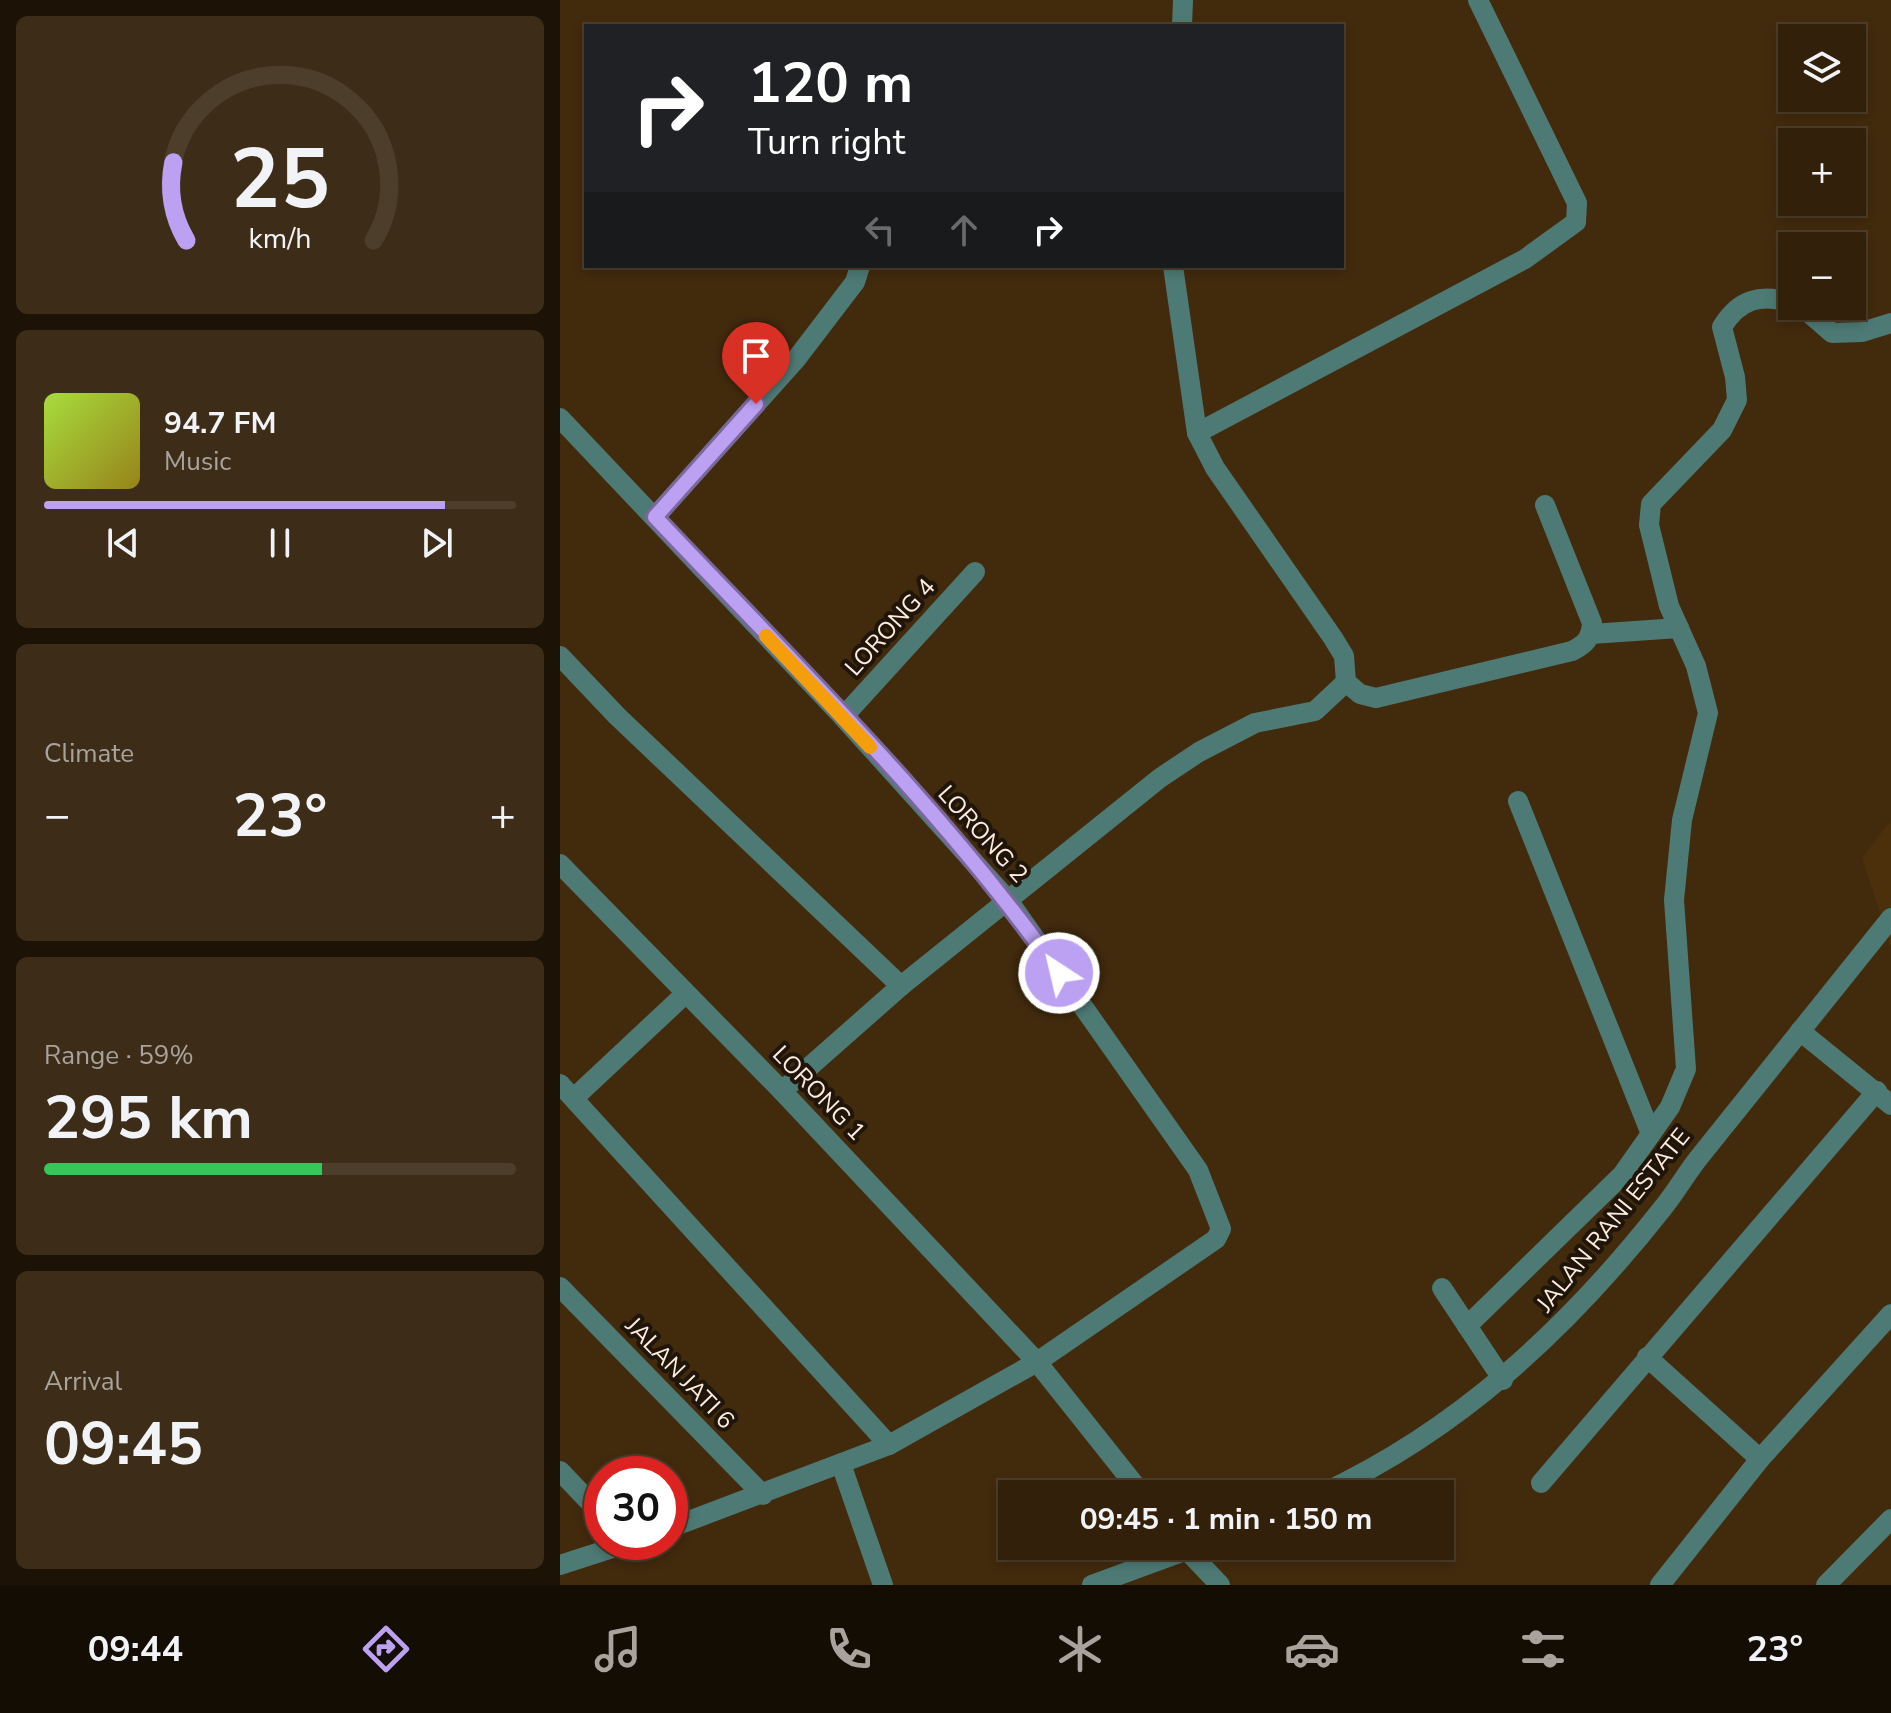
<!DOCTYPE html>
<meta charset="utf-8">
<style>
:root{--surface:#32200a;--page:#3d2d18;--text:#f1f3f6;--muted:#a8a39c;--line:#4d3e2b;--accent:#bca0f2}
body{margin:0;font-family:"Nunito Sans",sans-serif;background:var(--page);color:var(--text);height:100vh;display:flex;flex-direction:column;font-size:30px;white-space:nowrap}
*{box-sizing:border-box;margin:0}
p{font-size:26px;color:var(--muted)}
.icon{flex:none;width:44px;height:44px;fill:none;stroke:currentColor;stroke-width:2;stroke-linecap:round;stroke-linejoin:round}
.map{position:relative;flex:1;overflow:hidden}
.panel{display:flex;flex-direction:column;gap:16px;padding:16px;background:#1c1206;width:560px}
.panel>*{flex:none}
.banner{position:absolute;left:24px;top:24px;width:760px;height:244px;border-radius:0px;box-shadow:0 4px 12px #0003,0 0 0 2px var(--line);background:#202124;color:#fff;overflow:hidden}
.fabs{position:absolute;left:1218px;top:24px;display:grid;gap:16px}
.fabs a{display:grid;place-items:center;width:88px;height:88px;border-radius:0px;background:var(--surface);box-shadow:0 4px 12px #0003,0 0 0 2px var(--line);font-size:40px}
.speed{position:absolute;left:24px;top:1456px;display:flex;gap:16px;font-size:40px;font-weight:700;text-align:center}
.speed>*{display:grid;place-content:center;width:104px;height:104px;border-radius:50%;background:var(--surface);box-shadow:0 4px 12px #0003,0 0 0 2px var(--line);line-height:1}
.speed .limit{border:12px solid #d22;background:#fff;color:#111}
.pin{position:absolute;display:grid;place-items:center;width:68px;height:68px;color:#fff;margin:-82px -34px;border-radius:50% 50% 50% 0;rotate:-45deg;box-shadow:0 0 8px #0007}
.pin .icon{rotate:45deg}
.me{position:absolute;width:88px;margin:-44px;rotate:325deg;stroke-linejoin:round;filter:drop-shadow(0 0 6px #0008)}
.turn{display:flex;align-items:center;gap:28px;height:168px;padding:0 32px;font-size:36px}
.turn .icon{width:104px;height:104px;stroke-width:2.5}
.turn b{display:block;font-size:56px;line-height:68px}
.lanes{display:flex;align-items:center;height:76px;padding:0 32px;background:#0003;justify-content:center;gap:40px;direction:ltr}
.lanes .off{opacity:.35}
.big{font-size:60px;font-weight:700;line-height:1.1}
.panel .tile{flex:1;display:flex;flex-direction:column;justify-content:center;gap:12px;min-width:0;padding:0 28px;border-radius:12px;background:var(--page)}
.panel .dial{align-items:center;gap:0}
.dial svg{height:208px;overflow:visible;fill:none;stroke:var(--line);stroke-width:7;stroke-linecap:round;text-anchor:middle}
.dial text{fill:var(--text);stroke:none}
.song{display:flex;align-items:center;gap:24px}
.cover{width:96px;height:96px;border-radius:12px;background:linear-gradient(135deg,hsl(80 70% 55%),hsl(50 70% 35%))}
.played{height:8px;border-radius:4px;background:linear-gradient(90deg,var(--accent) 85%,var(--line) 85%)}
.keys{display:flex;justify-content:space-around;direction:ltr}
.heat{display:flex;justify-content:space-between;align-items:center;font-size:44px;direction:ltr}
.charge{height:12px;border-radius:6px;background:linear-gradient(90deg,#34c759 59%,var(--line) 0)}
.trip{position:absolute;left:438px;top:1480px;width:456px;height:80px;border-radius:0px;background:var(--surface);box-shadow:0 4px 12px #0003,0 0 0 2px var(--line);font-weight:700;line-height:80px;text-align:center}
.menu{display:flex;height:128px;justify-content:space-around;align-items:center;background:#140d04;color:var(--muted)}
.menu .icon{width:56px;height:56px}
.menu .current{color:var(--accent)}
.menu b{font-size:36px;color:var(--text)}
main{display:flex;flex:1;min-height:0}
.map>svg:first-child{display:block}
.built{fill:#4c2f0b}
.lines{fill:none;stroke-linecap:round;stroke-linejoin:round}
.minor{stroke:#4e7a75;stroke-width:20}
.route-casing{stroke:#7a689d;stroke-width:20}
.route{stroke:#bca0f2;stroke-width:14}
.slow{stroke:#f59e0b;stroke-width:14}
.labels{text-anchor:middle;dominant-baseline:central;stroke-width:8;stroke-linejoin:round;paint-order:stroke}
.street-label{font-size:24px;fill:#feedde;stroke:#20150a}
</style>
<main>
<section class="panel">
<div class="tile dial"><svg viewBox="0 0 100 80">
<path d="M14 69A42 42 0 1 1 86 69"/>
<path d="M14 69A42 42 0 0 1 9 39" stroke="#bca0f2"/>
<text x="50" y="56" font-size="32" font-weight="700">25</text>
<text x="50" y="72" font-size="11">km/h</text>
</svg></div>
<div class="tile">
<div class="song"><i class="cover"></i><div><b>94.7 FM</b><p>Music</p></div></div>
<div class="played"></div>
<div class="keys"><svg class="icon" aria-label="previous" viewBox="0 0 24 24"><path d="M18 5L8 12l10 7zM5 5v14"/></svg><svg class="icon" aria-label="pause" viewBox="0 0 24 24"><path d="M8 5v14M16 5v14"/></svg><svg class="icon" aria-label="next" viewBox="0 0 24 24"><path d="M6 5l10 7-10 7zM19 5v14"/></svg></div>
</div>
<div class="tile"><p>Climate</p>
<div class="heat"><a>−</a><b class="big">23°</b><a>+</a></div>
</div>
<div class="tile"><p>Range · 59%</p><b class="big">295 km</b><div class="charge"></div></div>
<div class="tile"><p>Arrival</p><b class="big">09:45</b></div>
</section>
<div class="map">
<svg width="1331" height="1585" viewBox="0 0 1331 1585">
<rect width="100%" height="100%" fill="#422a0d"/>
<!-- built -->
<path class="built" d="M 1331,820 L 1331,947 L 1302,858 Z"/>
<g class="lines">
<!-- minor -->
<g class="minor">
<path d="M 622,26 L 623,0"/>
<path d="M 1241,306 L 1272,333 L 1302,332 L 1331,323"/>
<path d="M 0,418 L 283,717 L 448,900 L 638,1170 L 661,1229 L 656,1239 L 477,1362 L 329,1445 L 110,1528"/>
<path d="M 637,433 L 965,259 L 1016,222 L 1017,203 L 918,0"/>
<path d="M 95,517 L 237,358 L 295,282 L 300,266"/>
<path d="M 1031,634 L 1119,628"/>
<path d="M 0,656 L 57,716 L 341,986"/>
<path d="M 786,682 L 800,694 L 816,698 L 1012,651 C 1026,644 1031,638 1032,623 L 985,505"/>
<path d="M 283,717 L 415,572"/>
<path d="M 958,801 L 1091,1134"/>
<path d="M 0,864 L 222,1091 L 477,1362 L 582,1494"/>
<path d="M 1240,1031 L 1331,1105"/>
<path d="M 0,1084 L 329,1445"/>
<path d="M 222,1091 L 341,986 L 600,778 L 639,752 L 695,723 L 755,711 L 786,682 L 784,656 L 773,638 L 655,468 L 637,433 L 613,266"/>
<path d="M 14,1098 L 124,995"/>
<path d="M 0,1287 L 203,1495"/>
<path d="M 882,1288 L 943,1380"/>
<path d="M 907,1326 L 1062,1175 L 1110,1107 L 1126,1069 L 1114,900 L 1122,820 L 1148,713 L 1136,666 L 1109,606 L 1089,525 L 1091,504 L 1162,430 L 1177,400 L 1175,377 L 1162,327 C 1179,299 1201,293 1232,303"/>
<path d="M 1087,1357 L 1200,1459"/>
<path d="M 281,1464 L 323,1585"/>
<path d="M 0,1471 L 42,1515"/>
<path d="M 981,1483 L 1317,1091"/>
<path d="M 761,1494 C 899,1430 1008,1328 1102,1209 C 1116,1192 1127,1172 1141,1155 C 1204,1076 1267,997 1331,918"/>
<path d="M 623,1546 L 660,1585"/>
<path d="M 0,1565 L 71,1542"/>
<path d="M 532,1585 L 638,1546"/>
<path d="M 1100,1585 L 1200,1459 L 1331,1314"/>
<path d="M 1266,1585 L 1331,1519"/>
</g>
</g>
<g class="lines">
<!-- route casing -->
<g class="route-casing">
<path id="route" d="M 196,404 L 95,517 C 234,664 382,808 499,973"/>
</g>
<!-- route -->
<use href="#route" class="route"/>
<!-- slow -->
<path class="slow" d="M 206,636 L 310,747"/>
</g>
<g class="labels">
<!-- street labels -->
<g class="street-label">
<text transform="translate(330 627) rotate(-48)">LORONG 4</text>
<text transform="translate(423 834) rotate(48)">LORONG 2</text>
<text transform="translate(259 1093) rotate(46)">LORONG 1</text>
<text transform="translate(1053 1220) rotate(-51)">JALAN RANI ESTATE</text>
<text transform="translate(120 1373) rotate(46)">JALAN JATI 6</text>
</g>
</g>
</svg>
<div class="fabs">
<a><svg class="icon" aria-label="layers" viewBox="0 0 24 24"><path d="M12 4l9 5-9 5-9-5zM3 14l9 5 9-5"/></svg></a>
<a>+</a>
<a>−</a>
</div>
<div class="speed"><div class="limit">30</div></div>
<div class="pin" style="left:196px;top:404px;background:#d93025"><svg class="icon" aria-label="arrive" viewBox="0 0 24 24"><path d="M6 21V4h12l-3 4 3 4H6"/></svg></div>
<svg class="me" style="left:499px;top:973px" viewBox="-20 -20 40 40"><circle r="17" fill="#bca0f2" stroke="#fff" stroke-width="3"/><path d="M0-11L8 9 0 5-8 9z" fill="#fff"/></svg>
<div class="trip">09:45 · 1 min · 150 m</div>
<div class="banner">
<div class="turn"><svg class="icon" aria-label="right" viewBox="0 0 24 24"><path d="M7 20v-9h11M14 6l5 5-5 5"/></svg><div><b>120 m</b>Turn right</div></div>
<div class="lanes"><svg class="icon off" aria-label="left" viewBox="0 0 24 24"><path d="M17 20v-9H6M10 6l-5 5 5 5"/></svg><svg class="icon off" aria-label="ahead" viewBox="0 0 24 24"><path d="M12 20V5M6 11l6-6 6 6"/></svg><svg class="icon" aria-label="right" viewBox="0 0 24 24"><path d="M7 20v-9h11M14 6l5 5-5 5"/></svg></div>
</div>
</div>
</main>
<nav class="menu">
<b>09:44</b>
<svg class="icon current" aria-label="directions" viewBox="0 0 24 24"><path d="M12 3l9 9-9 9-9-9zM9 14v-3h6M13 9l2 2-2 2"/></svg>
<svg class="icon" aria-label="music" viewBox="0 0 24 24"><path d="M9 18V5l10-2v13"/><circle cx="6" cy="18" r="3"/><circle cx="16" cy="16" r="3"/></svg>
<svg class="icon" aria-label="phone" viewBox="0 0 24 24"><path d="M5 4h4l2 5-3 2q2 4 5 5l2-3 5 2v4C11 20 4 13 5 4z"/></svg>
<svg class="icon" aria-label="climate" viewBox="0 0 24 24"><path d="M12 3v18M4 7l16 10M4 17L20 7"/></svg>
<svg class="icon" aria-label="car" viewBox="0 0 24 24"><path d="M5 17H2v-5l4-1 3-4h7l3 4 3 1v5h-3M9 17h6M6 11h13"/><circle cx="7" cy="17" r="2"/><circle cx="17" cy="17" r="2"/></svg>
<svg class="icon" aria-label="filters" viewBox="0 0 24 24"><path d="M4 7h16M4 17h16"/><circle cx="9" cy="7" r="2"/><circle cx="15" cy="17" r="2"/></svg>
<b>23°</b>
</nav>
